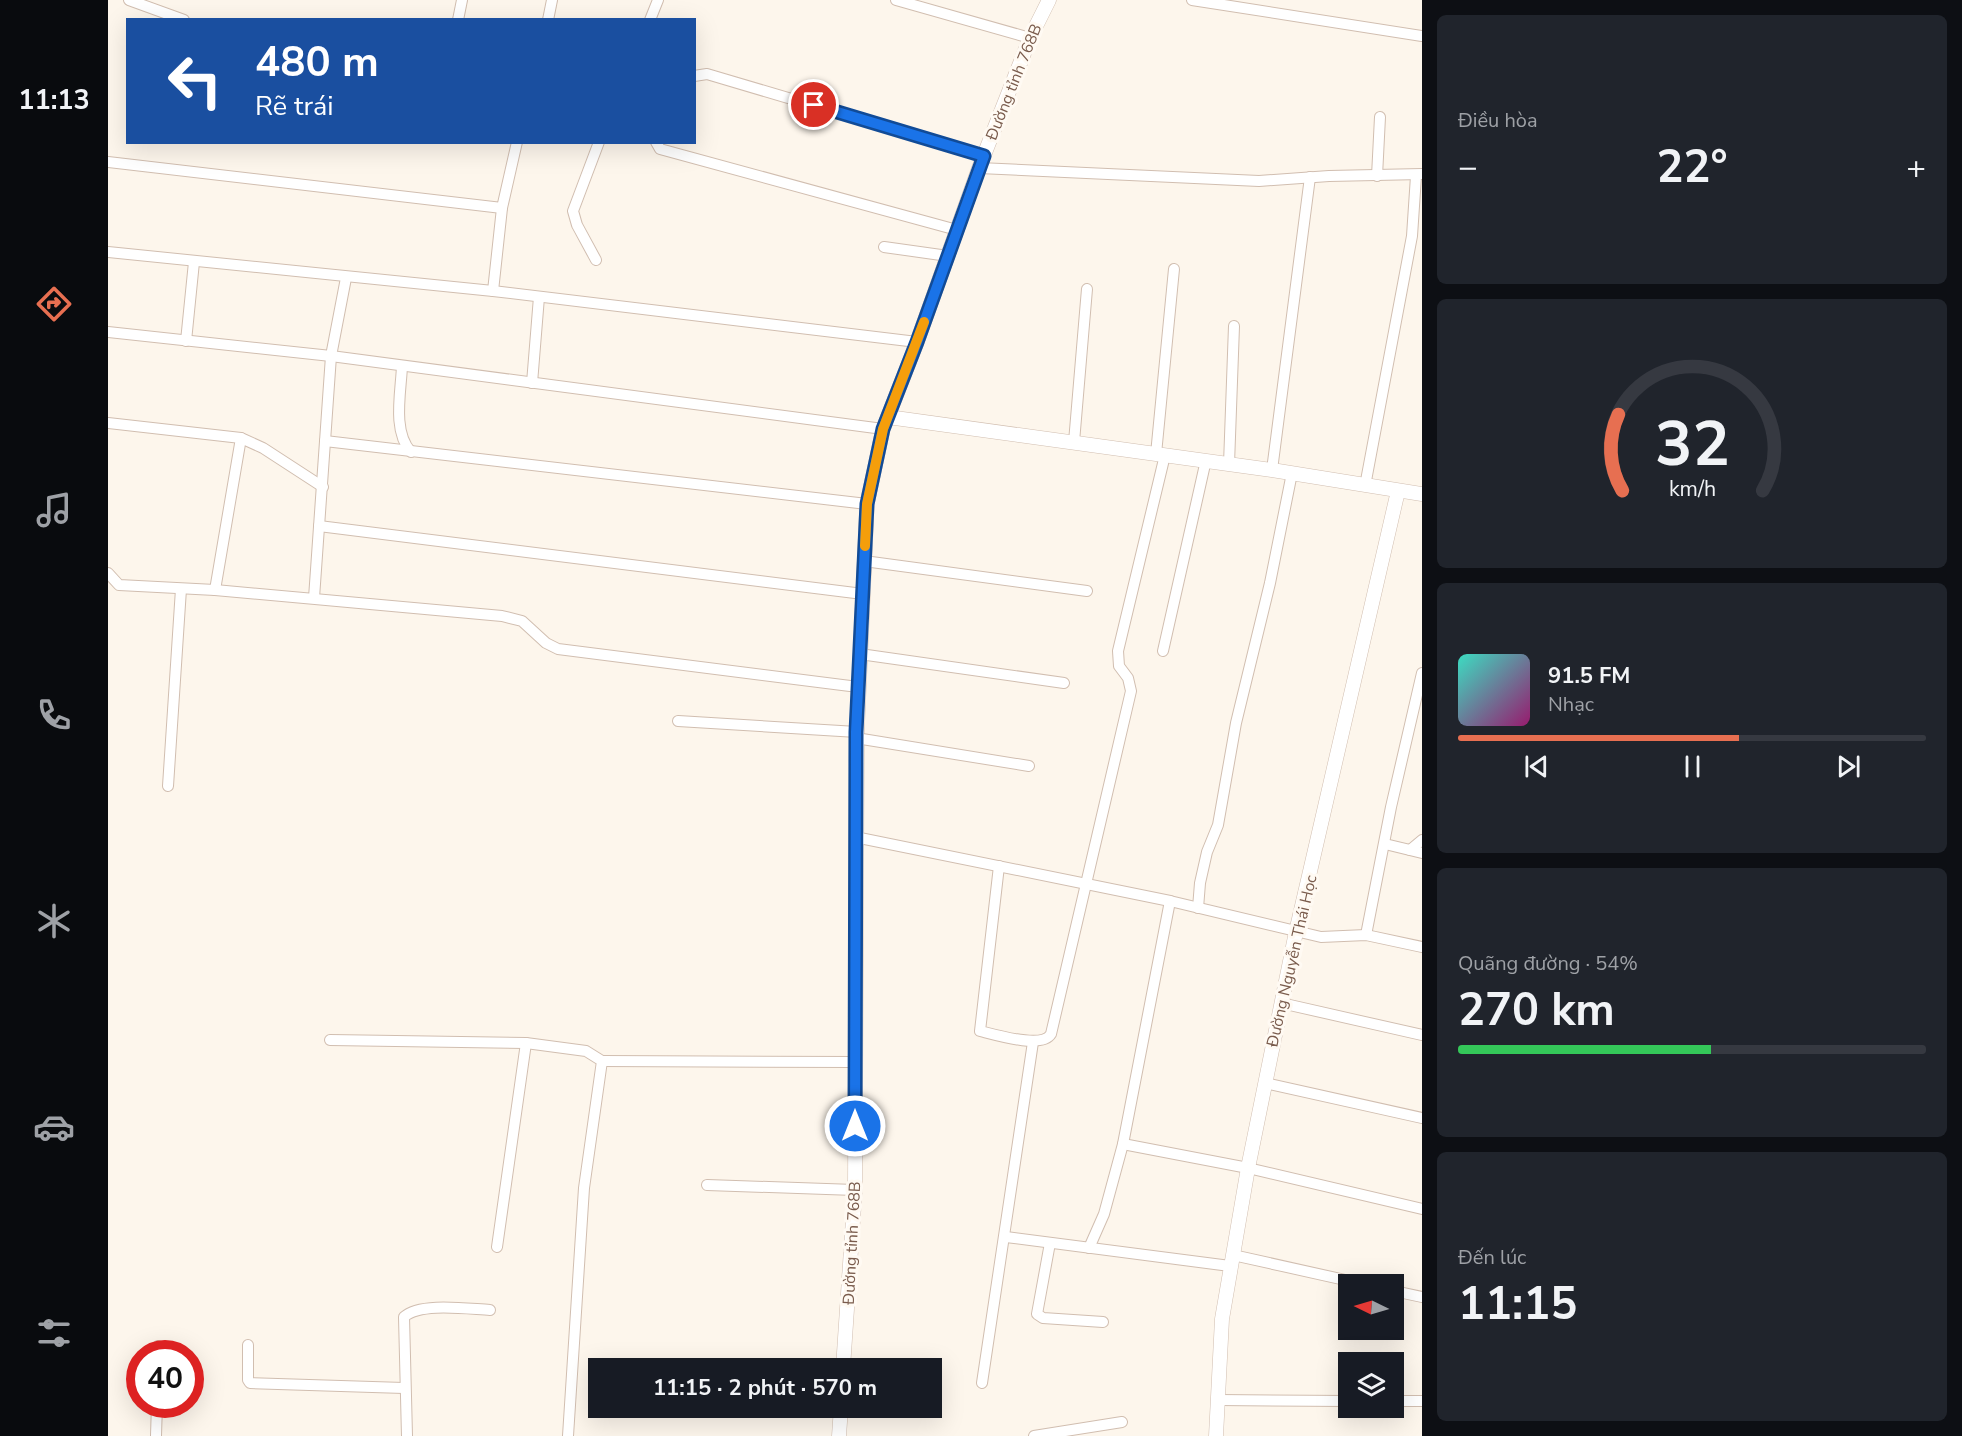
<!DOCTYPE html>
<html lang="vi">
<meta charset="utf-8">
<style>
:root{--surface:#171b24;--page:#20242c;--text:#f1f3f6;--muted:#9ea1a6;--line:#363941;--accent:#e76f51}
body{margin:0;font-family:"Nunito Sans",sans-serif;background:var(--page);color:var(--text);height:100vh;display:flex;flex-direction:column;font-size:22px;white-space:nowrap}
*{box-sizing:border-box;margin:0}
p{font-size:20px;color:var(--muted)}
.icon{flex:none;width:33px;height:33px;fill:none;stroke:currentColor;stroke-width:2;stroke-linecap:round;stroke-linejoin:round}
.map{position:relative;flex:1;overflow:hidden}
.details{display:flex;flex-direction:column;gap:15px;padding:15px;background:#0d0f14;width:540px}
.details>*{flex:none}
.top-card{position:absolute;left:18px;top:18px;width:570px;height:126px;border-radius:0px;box-shadow:0 6px 24px #0002;background:#1a4fa0;color:#fff;overflow:hidden}
.needle{width:39px;rotate:275deg}
.tools{position:absolute;left:1230px;top:1274px;display:grid;gap:12px}
.tools a{display:grid;place-items:center;width:66px;height:66px;border-radius:0px;background:var(--surface);box-shadow:0 6px 24px #0002;font-size:30px}
.speed{position:absolute;left:18px;top:1340px;display:flex;gap:12px;font-size:30px;font-weight:700;text-align:center}
.speed>*{display:grid;place-content:center;width:78px;height:78px;border-radius:50%;background:var(--surface);box-shadow:0 6px 24px #0002;line-height:1}
.speed .limit{border:9px solid #d22;background:#fff;color:#111}
.pin{position:absolute;display:grid;place-items:center;width:51px;height:51px;color:#fff;margin:-26px;border:3px solid #fff;border-radius:50%;box-shadow:0 2px 6px #0007}
.me{position:absolute;width:66px;margin:-33px;rotate:0deg;stroke-linejoin:round;filter:drop-shadow(0 0 4px #0008)}
.turn{display:flex;align-items:center;gap:21px;height:126px;padding:0 30px;font-size:27px}
.turn .icon{width:78px;height:78px;stroke-width:2.5}
.turn b{display:block;font-size:42px;line-height:51px}
.big{font-size:45px;font-weight:700;line-height:1.1}
.details .card{flex:1;display:flex;flex-direction:column;justify-content:center;gap:9px;min-width:0;padding:0 21px;border-radius:9px;background:var(--page)}
.details .dial{align-items:center;gap:0}
.dial svg{height:156px;overflow:visible;fill:none;stroke:var(--line);stroke-width:7;stroke-linecap:round;text-anchor:middle}
.dial text{fill:var(--text);stroke:none}
.song{display:flex;align-items:center;gap:18px}
.cover{width:72px;height:72px;border-radius:9px;background:linear-gradient(135deg,hsl(170 70% 55%),hsl(320 70% 35%))}
.played{height:6px;border-radius:3px;background:linear-gradient(90deg,var(--accent) 60%,var(--line) 60%)}
.keys{display:flex;justify-content:space-around;direction:ltr}
.heat{display:flex;justify-content:space-between;align-items:center;font-size:33px;direction:ltr}
.charge{height:9px;border-radius:4px;background:linear-gradient(90deg,#34c759 54%,var(--line) 0)}
.trip{position:absolute;left:480px;top:1358px;width:354px;height:60px;border-radius:0px;background:var(--surface);box-shadow:0 6px 24px #0002;font-weight:700;line-height:60px;text-align:center}
main{display:flex;flex:1;min-height:0}
.tabs{display:flex;flex-direction:column;width:108px;justify-content:space-around;align-items:center;background:#090b0e;color:var(--muted)}
.tabs .icon{width:42px;height:42px}
.tabs .active{color:var(--accent)}
.tabs b{font-size:27px;color:var(--text)}
.map>svg:first-child{display:block}
.lines{fill:none;stroke-linecap:round;stroke-linejoin:round}
.minor-casing{stroke:#d1beb0;stroke-width:12}
.tertiary-casing{stroke:#d1beb0;stroke-width:15}
.minor{stroke:#fff;stroke-width:10}
.tertiary{stroke:#fff;stroke-width:14}
.route-casing{stroke:#114b97;stroke-width:15}
.route{stroke:#1a73e8;stroke-width:10}
.slow{stroke:#f59e0b;stroke-width:10}
.labels{text-anchor:middle;dominant-baseline:central;stroke-width:6;stroke-linejoin:round;paint-order:stroke}
.street-label{font-size:16px;fill:#7a5c4d;stroke:#fffaf3}
</style>
<main>
<nav class="tabs">
<b>11:13</b>
<svg class="icon active" aria-label="directions" viewBox="0 0 24 24"><path d="M12 3l9 9-9 9-9-9zM9 14v-3h6M13 9l2 2-2 2"/></svg>
<svg class="icon" aria-label="music" viewBox="0 0 24 24"><path d="M9 18V5l10-2v13"/><circle cx="6" cy="18" r="3"/><circle cx="16" cy="16" r="3"/></svg>
<svg class="icon" aria-label="phone" viewBox="0 0 24 24"><path d="M5 4h4l2 5-3 2q2 4 5 5l2-3 5 2v4C11 20 4 13 5 4z"/></svg>
<svg class="icon" aria-label="climate" viewBox="0 0 24 24"><path d="M12 3v18M4 7l16 10M4 17L20 7"/></svg>
<svg class="icon" aria-label="car" viewBox="0 0 24 24"><path d="M5 17H2v-5l4-1 3-4h7l3 4 3 1v5h-3M9 17h6M6 11h13"/><circle cx="7" cy="17" r="2"/><circle cx="17" cy="17" r="2"/></svg>
<svg class="icon" aria-label="filters" viewBox="0 0 24 24"><path d="M4 7h16M4 17h16"/><circle cx="9" cy="7" r="2"/><circle cx="15" cy="17" r="2"/></svg>
</nav>
<div class="map">
<svg width="1314" height="1436" viewBox="0 0 1314 1436">
<rect width="100%" height="100%" fill="#fdf6ec"/>
<g class="lines">
<!-- minor casing -->
<g class="minor-casing">
<g id="minor">
<path d="M 21,0 L 76,20"/>
<path d="M 788,0 L 922,38"/>
<path d="M 1084,0 L 1314,36"/>
<path d="M 350,20 L 354,0"/>
<path d="M 440,20 L 444,0"/>
<path d="M 542,20 L 550,0"/>
<path d="M 586,76 L 599,74 L 876,156"/>
<path d="M 548,142 L 552,149 L 849,230"/>
<path d="M 0,162 L 394,208"/>
<path d="M 871,168 L 1151,181 L 1221,176 L 1314,174"/>
<path d="M 1269,176 L 1272,117"/>
<path d="M 776,247 L 840,256"/>
<path d="M 0,252 L 385,291 L 809,342"/>
<path d="M 488,260 L 469,225 L 465,211 L 491,142"/>
<path d="M 385,291 L 394,208 L 409,142"/>
<path d="M 0,332 L 223,356 L 775,429"/>
<path d="M 78,341 L 86,262"/>
<path d="M 294,366 C 293,392 284,431 303,452"/>
<path d="M 424,383 L 431,297"/>
<path d="M 0,423 L 133,438"/>
<path d="M 217,441 L 759,504"/>
<path d="M 966,442 L 979,289"/>
<path d="M 1048,454 L 1066,269"/>
<path d="M 1121,464 L 1126,326"/>
<path d="M 1164,470 L 1202,177"/>
<path d="M 1257,486 L 1304,236 L 1308,176"/>
<path d="M 211,526 L 755,594"/>
<path d="M 756,561 L 979,591"/>
<path d="M 0,573 L 11,585 L 107,590 L 394,616 L 414,621 L 438,643 L 450,649 L 750,687"/>
<path d="M 107,590 L 133,438 L 155,448 L 215,487"/>
<path d="M 206,598 L 223,356 L 238,278"/>
<path d="M 1055,651 L 1098,460"/>
<path d="M 752,654 L 956,683"/>
<path d="M 570,721 L 749,732"/>
<path d="M 748,738 L 921,766"/>
<path d="M 60,786 L 73,589"/>
<path d="M 747,837 L 1062,901 L 1213,937 L 1258,935 L 1314,947"/>
<path d="M 1277,844 L 1314,853"/>
<path d="M 1302,850 L 1314,840"/>
<path d="M 891,866 L 872,1031 C 888,1035 934,1049 943,1034 L 1023,691 L 1020,678 L 1011,666 L 1010,651 L 1057,455"/>
<path d="M 1062,901 L 1015,1144 L 1140,1168 L 1314,1209"/>
<path d="M 1090,908 L 1092,883 L 1099,852 L 1110,825 L 1128,723 L 1162,583 L 1184,473"/>
<path d="M 1258,935 L 1283,807 L 1314,673"/>
<path d="M 1173,1003 L 1314,1035"/>
<path d="M 222,1040 L 418,1043 L 478,1051 L 494,1061 L 476,1188 L 460,1436"/>
<path d="M 494,1061 L 748,1062"/>
<path d="M 1157,1083 L 1314,1118"/>
<path d="M 599,1185 L 747,1190"/>
<path d="M 898,1237 L 1122,1266"/>
<path d="M 942,1243 L 929,1314 L 935,1318 L 995,1322"/>
<path d="M 389,1247 L 418,1043"/>
<path d="M 981,1248 L 996,1214 L 1015,1144"/>
<path d="M 1125,1255 L 1255,1284"/>
<path d="M 1286,1291 L 1314,1297"/>
<path d="M 140,1345 L 140,1380 L 142,1383 L 296,1388"/>
<path d="M 49,1353 L 50,1346"/>
<path d="M 874,1383 L 925,1042"/>
<path d="M 1110,1400 L 1240,1401"/>
<path d="M 1286,1401 L 1314,1401"/>
<path d="M 48,1436 L 49,1404"/>
<path d="M 299,1436 L 296,1317 C 312,1302 360,1309 382,1310"/>
<path d="M 926,1436 L 1014,1422"/>
</g>
</g>
<!-- tertiary casing -->
<g class="tertiary-casing">
<g id="tertiary">
<path d="M 780,417 L 1164,470 L 1314,494"/>
<path d="M 735,1368 L 747,1190 L 749,732 L 759,504 L 775,429 L 809,342 L 871,168 L 922,38 L 941,0"/>
<path d="M 731,1436 L 733,1407"/>
<path d="M 1108,1436 L 1114,1319 L 1140,1168 L 1188,932 L 1290,491"/>
</g>
</g>
<!-- minor -->
<use href="#minor" class="minor"/>
<!-- tertiary -->
<use href="#tertiary" class="tertiary"/>
</g>
<g class="lines">
<!-- route casing -->
<g class="route-casing">
<path id="route" d="M 706,105 L 876,156 L 809,342 L 775,429 L 759,504 L 748,732 L 747,1126"/>
</g>
<!-- route -->
<use href="#route" class="route"/>
<!-- slow -->
<path class="slow" d="M 757,546 L 759,504 L 775,429 L 816,322"/>
</g>
<g class="labels">
<!-- street labels -->
<g class="street-label">
<text transform="translate(906 82) rotate(-68)">Đường tỉnh 768B</text>
<text transform="translate(1184 961) rotate(-77)">Đường Nguyễn Thái Học</text>
<text transform="translate(744 1243) rotate(-87)">Đường tỉnh 768B</text>
</g>
</g>
</svg>
<div class="tools">
<a><svg class="needle" viewBox="-14 -14 28 28"><path d="M0-13l5 13h-10z" fill="#e53935"/><path d="M0 13l5-13h-10z" fill="#9ea1a6"/></svg></a>
<a><svg class="icon" aria-label="layers" viewBox="0 0 24 24"><path d="M12 4l9 5-9 5-9-5zM3 14l9 5 9-5"/></svg></a>
</div>
<div class="speed"><div class="limit">40</div></div>
<div class="pin" style="left:706px;top:105px;background:#d93025"><svg class="icon" aria-label="arrive" viewBox="0 0 24 24"><path d="M6 21V4h12l-3 4 3 4H6"/></svg></div>
<svg class="me" style="left:747px;top:1126px" viewBox="-20 -20 40 40"><circle r="17" fill="#1a73e8" stroke="#fff" stroke-width="3"/><path d="M0-11L8 9 0 5-8 9z" fill="#fff"/></svg>
<div class="trip">11:15 · 2 phút · 570 m</div>
<div class="top-card">
<div class="turn"><svg class="icon" aria-label="left" viewBox="0 0 24 24"><path d="M17 20v-9H6M10 6l-5 5 5 5"/></svg><div><b>480 m</b>Rẽ trái</div></div>
</div>
</div>
<section class="details">
<div class="card"><p>Điều hòa</p>
<div class="heat"><a>−</a><b class="big">22°</b><a>+</a></div>
</div>
<div class="card dial"><svg viewBox="0 0 100 80">
<path d="M14 69A42 42 0 1 1 86 69"/>
<path d="M14 69A42 42 0 0 1 12 30" stroke="#e76f51"/>
<text x="50" y="56" font-size="32" font-weight="700">32</text>
<text x="50" y="72" font-size="11">km/h</text>
</svg></div>
<div class="card">
<div class="song"><i class="cover"></i><div><b>91.5 FM</b><p>Nhạc</p></div></div>
<div class="played"></div>
<div class="keys"><svg class="icon" aria-label="previous" viewBox="0 0 24 24"><path d="M18 5L8 12l10 7zM5 5v14"/></svg><svg class="icon" aria-label="pause" viewBox="0 0 24 24"><path d="M8 5v14M16 5v14"/></svg><svg class="icon" aria-label="next" viewBox="0 0 24 24"><path d="M6 5l10 7-10 7zM19 5v14"/></svg></div>
</div>
<div class="card"><p>Quãng đường · 54%</p><b class="big">270 km</b><div class="charge"></div></div>
<div class="card"><p>Đến lúc</p><b class="big">11:15</b></div>
</section>
</main>
